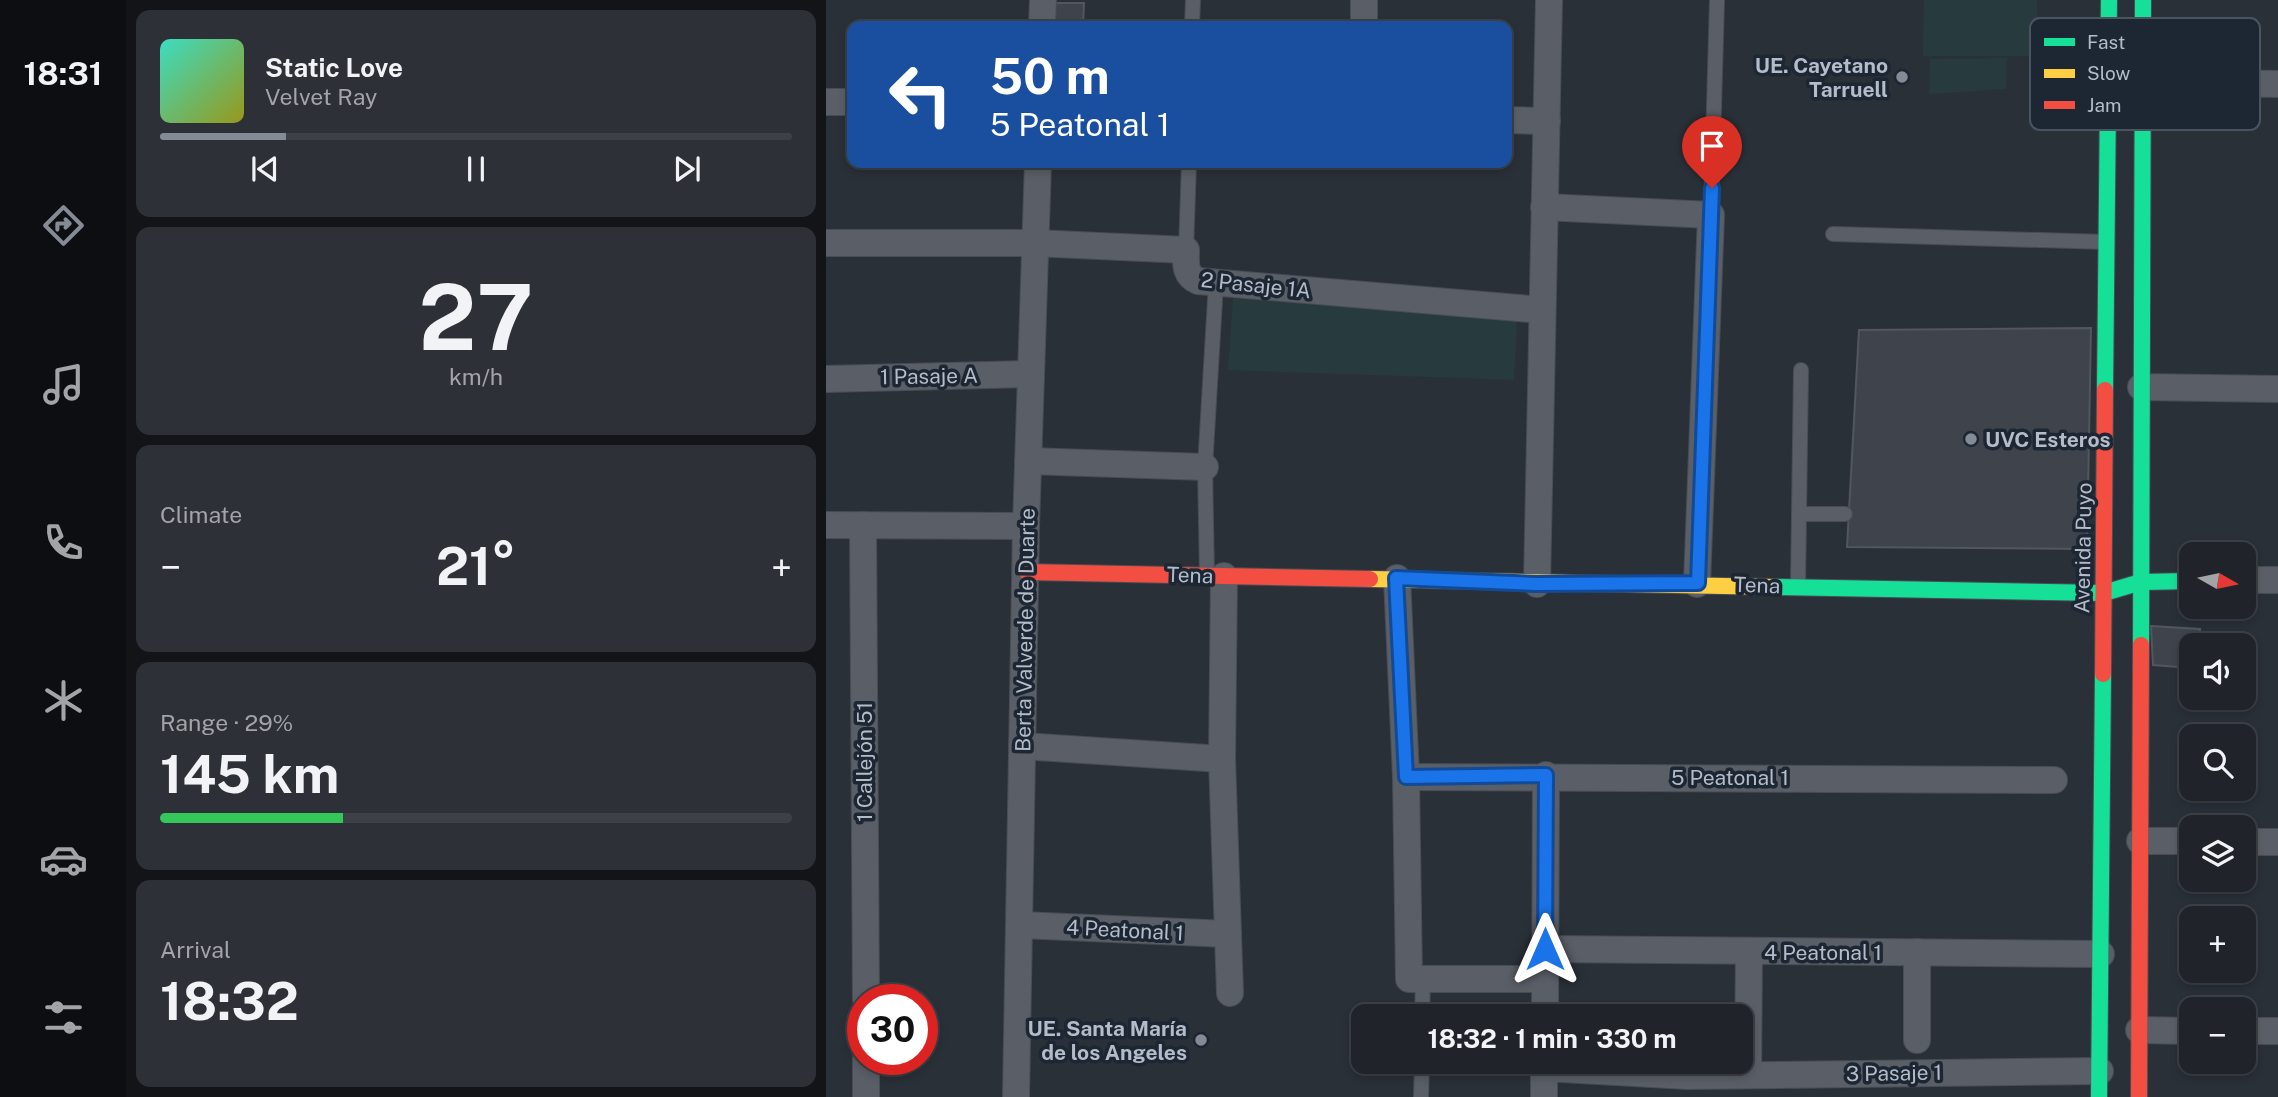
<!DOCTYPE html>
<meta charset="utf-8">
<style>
:root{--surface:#20242a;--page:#2d3036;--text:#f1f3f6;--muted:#a2a4a8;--line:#3d4147;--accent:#848b96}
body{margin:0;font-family:"Public Sans",sans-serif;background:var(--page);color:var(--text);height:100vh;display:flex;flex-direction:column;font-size:26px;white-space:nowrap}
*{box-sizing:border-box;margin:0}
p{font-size:23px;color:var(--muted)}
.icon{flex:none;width:38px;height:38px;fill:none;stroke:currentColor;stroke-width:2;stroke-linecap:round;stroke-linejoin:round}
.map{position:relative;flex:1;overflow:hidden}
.sheet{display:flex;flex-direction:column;gap:10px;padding:10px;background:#121417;width:700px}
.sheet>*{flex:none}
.hud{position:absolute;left:21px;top:21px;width:665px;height:147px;border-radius:14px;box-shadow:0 4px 10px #0003,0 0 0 2px var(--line);background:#1a4fa0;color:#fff;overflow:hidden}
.needle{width:46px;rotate:99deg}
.tools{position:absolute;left:1353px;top:542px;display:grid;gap:14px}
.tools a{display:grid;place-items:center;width:77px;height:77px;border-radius:14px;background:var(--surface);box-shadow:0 4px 10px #0003,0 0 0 2px var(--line);font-size:35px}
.speed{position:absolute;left:21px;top:984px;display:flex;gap:14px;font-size:35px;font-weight:700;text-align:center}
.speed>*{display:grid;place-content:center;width:91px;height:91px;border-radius:50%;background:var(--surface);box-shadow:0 4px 10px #0003,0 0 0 2px var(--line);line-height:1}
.speed .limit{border:10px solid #d22;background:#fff;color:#111}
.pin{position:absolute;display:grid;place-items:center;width:60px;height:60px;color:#fff;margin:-72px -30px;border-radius:50% 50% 50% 0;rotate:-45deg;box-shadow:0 0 7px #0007}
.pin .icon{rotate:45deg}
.me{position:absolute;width:77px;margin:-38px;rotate:0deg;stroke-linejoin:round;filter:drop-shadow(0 0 5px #0008)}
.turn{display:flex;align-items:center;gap:24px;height:147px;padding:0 28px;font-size:32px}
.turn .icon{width:91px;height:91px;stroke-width:2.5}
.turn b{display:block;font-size:49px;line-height:60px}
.big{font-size:52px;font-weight:700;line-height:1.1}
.sheet .card{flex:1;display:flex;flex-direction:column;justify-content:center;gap:10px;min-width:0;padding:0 24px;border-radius:14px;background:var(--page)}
.sheet .dial{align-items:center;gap:0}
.dial b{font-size:91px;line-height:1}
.song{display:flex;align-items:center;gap:21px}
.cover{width:84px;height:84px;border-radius:10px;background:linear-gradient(135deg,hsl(170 70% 55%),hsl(60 70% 35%))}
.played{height:7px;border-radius:4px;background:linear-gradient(90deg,var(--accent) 20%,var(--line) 20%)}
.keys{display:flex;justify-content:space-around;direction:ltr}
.heat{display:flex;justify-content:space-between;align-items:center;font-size:38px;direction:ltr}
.charge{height:10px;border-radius:5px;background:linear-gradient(90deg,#34c759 29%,var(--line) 0)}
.trip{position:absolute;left:525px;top:1004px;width:402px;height:70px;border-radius:14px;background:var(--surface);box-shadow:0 4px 10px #0003,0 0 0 2px var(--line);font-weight:700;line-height:70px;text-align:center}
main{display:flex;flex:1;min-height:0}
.dock{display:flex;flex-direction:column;width:126px;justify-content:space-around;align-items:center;background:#0d0e11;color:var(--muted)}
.dock .icon{width:49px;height:49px}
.dock .on{color:var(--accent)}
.dock b{font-size:32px;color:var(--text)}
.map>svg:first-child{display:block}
.green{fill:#273a3e}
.building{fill:#3f444c;stroke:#52575f;stroke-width:2}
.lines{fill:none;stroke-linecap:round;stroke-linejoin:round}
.lane-casing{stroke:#484c55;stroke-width:16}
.street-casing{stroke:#484c55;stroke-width:28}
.fast-casing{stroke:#484c55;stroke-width:18}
.slow-casing{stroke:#484c55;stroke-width:18}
.jam-casing{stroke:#484c55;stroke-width:18}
.lane{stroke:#5a5e66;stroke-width:14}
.street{stroke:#5a5e66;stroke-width:26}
.fast{stroke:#16e098;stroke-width:16}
.slow{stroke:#ffcf43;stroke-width:16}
.jam{stroke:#f24e42;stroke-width:16}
.route-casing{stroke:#114b97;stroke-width:18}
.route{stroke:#1a73e8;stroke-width:12}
.poi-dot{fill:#848b96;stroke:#1d2633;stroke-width:2.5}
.labels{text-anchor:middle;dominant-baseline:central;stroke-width:7;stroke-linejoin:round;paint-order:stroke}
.poi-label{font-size:21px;font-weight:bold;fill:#b4bcc9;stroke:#1d2633;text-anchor:end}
.street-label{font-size:21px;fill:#b4bcc9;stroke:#1d2633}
.key{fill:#1d2633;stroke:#4a5360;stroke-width:2}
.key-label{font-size:19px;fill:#b4bcc9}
</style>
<main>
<nav class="dock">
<b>18:31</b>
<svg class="icon on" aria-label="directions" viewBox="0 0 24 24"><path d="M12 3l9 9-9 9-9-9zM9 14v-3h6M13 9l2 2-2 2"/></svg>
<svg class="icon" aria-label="music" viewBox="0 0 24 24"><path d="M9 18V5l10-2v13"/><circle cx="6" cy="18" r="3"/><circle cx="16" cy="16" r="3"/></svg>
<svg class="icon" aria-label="phone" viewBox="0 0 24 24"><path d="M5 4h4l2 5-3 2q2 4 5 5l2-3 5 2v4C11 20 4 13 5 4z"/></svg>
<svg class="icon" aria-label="climate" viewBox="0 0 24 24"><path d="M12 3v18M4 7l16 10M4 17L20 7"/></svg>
<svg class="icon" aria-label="car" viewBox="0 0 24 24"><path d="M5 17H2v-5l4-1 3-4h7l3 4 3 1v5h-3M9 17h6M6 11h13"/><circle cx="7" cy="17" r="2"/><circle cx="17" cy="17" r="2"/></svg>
<svg class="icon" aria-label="filters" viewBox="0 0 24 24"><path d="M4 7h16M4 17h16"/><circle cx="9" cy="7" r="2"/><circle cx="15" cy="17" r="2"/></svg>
</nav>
<section class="sheet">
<div class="card">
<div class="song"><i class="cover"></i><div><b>Static Love</b><p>Velvet Ray</p></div></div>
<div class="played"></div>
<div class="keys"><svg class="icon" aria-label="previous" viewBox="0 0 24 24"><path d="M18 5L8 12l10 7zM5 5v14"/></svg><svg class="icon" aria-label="pause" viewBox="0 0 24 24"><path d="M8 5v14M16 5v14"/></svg><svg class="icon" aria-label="next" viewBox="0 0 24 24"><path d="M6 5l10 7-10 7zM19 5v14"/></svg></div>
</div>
<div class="card dial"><b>27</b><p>km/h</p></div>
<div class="card"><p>Climate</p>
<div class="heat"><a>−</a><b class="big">21°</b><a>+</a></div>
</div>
<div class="card"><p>Range · 29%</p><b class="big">145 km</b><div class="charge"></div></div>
<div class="card"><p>Arrival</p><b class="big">18:32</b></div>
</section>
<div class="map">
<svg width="1452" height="1097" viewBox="0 0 1452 1097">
<rect width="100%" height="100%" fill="#2a3038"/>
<!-- green -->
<g class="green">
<path d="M 1098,0 L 1211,0 L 1213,56 L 1097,56 Z"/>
<path d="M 1181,58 L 1180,89 L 1103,94 L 1104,59 Z"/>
<path d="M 407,298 L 691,320 L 688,380 L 402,370 Z"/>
</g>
<!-- building -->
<g class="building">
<path d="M 219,3 L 258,3 L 257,26 L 219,26 Z"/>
<path d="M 1265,328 L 1261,549 L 1021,547 L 1033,330 Z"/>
<path d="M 1325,626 L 1374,629 L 1374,646 L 1365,646 L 1365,668 L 1327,665 Z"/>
</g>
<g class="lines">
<!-- lane casing -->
<g class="lane-casing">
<g id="lane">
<path d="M 366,26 L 367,0"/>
<path d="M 885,215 L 891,0"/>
<path d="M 1007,234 L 1280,242"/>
<path d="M 360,250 L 363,163"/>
<path d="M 973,514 L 1019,514"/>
<path d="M 381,575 L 379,467 L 390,283"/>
<path d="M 972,585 L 975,370"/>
<path d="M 596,1017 L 597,979"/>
<path d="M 595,1097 L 596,1062"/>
</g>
</g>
<!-- street casing -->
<g class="street-casing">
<g id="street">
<path d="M 216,26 L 217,0"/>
<path d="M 538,26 L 538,0"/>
<path d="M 1316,82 L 1452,84"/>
<path d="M 0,102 L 26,102"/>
<path d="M 681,120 L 721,121"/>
<path d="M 718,207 L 885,215 L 871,584"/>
<path d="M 0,243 L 208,243 L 360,250 C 360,263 358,275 372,281 L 716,310"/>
<path d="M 0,379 L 205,374"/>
<path d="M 1315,387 L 1452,389"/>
<path d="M 202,461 L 379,467"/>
<path d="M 0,525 L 200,526"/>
<path d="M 37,525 L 40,999"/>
<path d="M 398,576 L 396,759 L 404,993"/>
<path d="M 571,578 L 580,777 L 583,979 L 719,979"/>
<path d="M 1418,580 L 1452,580"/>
<path d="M 711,584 L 723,0"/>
<path d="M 196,746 L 396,759"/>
<path d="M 580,777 L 1228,780"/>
<path d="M 1314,841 L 1365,841"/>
<path d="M 1418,842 L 1452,842"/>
<path d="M 195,925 L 402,934"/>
<path d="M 719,949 L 1275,954"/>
<path d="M 1091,952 L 1091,1040"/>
<path d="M 719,1017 L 720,775"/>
<path d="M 1313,1030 L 1365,1031"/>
<path d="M 1418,1031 L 1452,1031"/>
<path d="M 40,1059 L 40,1097"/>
<path d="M 718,1068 L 862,1076 L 1274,1071"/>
<path d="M 922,1075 L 923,951"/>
<path d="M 190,1097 L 200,526 L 212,163"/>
<path d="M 718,1097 L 718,1062"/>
</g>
</g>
<!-- fast casing -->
<g class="fast-casing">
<g id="fast">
<path d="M 1279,390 L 1283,0"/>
<path d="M 948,587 L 1278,593 L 1315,582 L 1365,581"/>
<path d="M 1315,645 L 1317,0"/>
<path d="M 1273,1097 L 1277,674"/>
</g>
</g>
<!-- slow casing -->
<g class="slow-casing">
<path id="slow" d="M 544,579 L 948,587"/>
</g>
<!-- jam casing -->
<g class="jam-casing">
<g id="jam">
<path d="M 201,572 L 544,579"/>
<path d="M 1277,674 L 1279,390"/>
<path d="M 1313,1097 L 1315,645"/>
</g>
</g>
<!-- lane -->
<use href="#lane" class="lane"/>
<!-- street -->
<use href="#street" class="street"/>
<!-- fast -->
<use href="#fast" class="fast"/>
<!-- slow -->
<use href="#slow" class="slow"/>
<!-- jam -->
<use href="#jam" class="jam"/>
</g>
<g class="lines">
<!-- route casing -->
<g class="route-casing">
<path id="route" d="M 719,949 L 720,775 L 580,777 L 570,578 L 710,584 L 872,583 L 886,188"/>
</g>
<!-- route -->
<use href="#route" class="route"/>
</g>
<!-- markers -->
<g class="poi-dot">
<circle cx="1076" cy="77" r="7"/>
<circle cx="1145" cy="439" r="7"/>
<circle cx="375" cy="1040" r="7"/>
</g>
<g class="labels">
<!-- poi labels -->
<g class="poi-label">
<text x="1062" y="65">UE. Cayetano<tspan x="1062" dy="24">Tarruell</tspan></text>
<text x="1159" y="439" text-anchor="start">UVC Esteros</text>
<text x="361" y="1028">UE. Santa María<tspan x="361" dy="24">de los Angeles</tspan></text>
</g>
<!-- street labels -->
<g class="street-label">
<text transform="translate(430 285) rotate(6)">2 Pasaje 1A</text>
<text transform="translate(103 376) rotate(-1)">1 Pasaje A</text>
<text transform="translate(1257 548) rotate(-89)">Avenida Puyo</text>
<text transform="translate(364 575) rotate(2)">Tena</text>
<text transform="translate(931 585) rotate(2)">Tena</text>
<text transform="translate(199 630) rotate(-89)">Berta Valverde de Duarte</text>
<text transform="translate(38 762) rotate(-90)">1 Callejón 51</text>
<text x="904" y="777">5 Peatonal 1</text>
<text transform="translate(299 930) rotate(3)">4 Peatonal 1</text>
<text x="997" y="952">4 Peatonal 1</text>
<text transform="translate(1068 1073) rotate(-1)">3 Pasaje 1</text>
</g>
</g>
<!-- legend -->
<rect x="1204" y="18" width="230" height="112" rx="10" class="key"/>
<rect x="1218" y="38" width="31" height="8" fill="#16e098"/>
<rect x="1218" y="69" width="31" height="9" fill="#ffcf43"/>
<rect x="1218" y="101" width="31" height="8" fill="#f24e42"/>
<g class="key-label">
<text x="1261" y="49">Fast</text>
<text x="1261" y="80">Slow</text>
<text x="1261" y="112">Jam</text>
</g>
</svg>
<div class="tools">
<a><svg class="needle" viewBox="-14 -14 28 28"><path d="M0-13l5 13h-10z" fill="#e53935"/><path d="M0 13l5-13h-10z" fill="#a2a4a8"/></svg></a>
<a><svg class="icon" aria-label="sound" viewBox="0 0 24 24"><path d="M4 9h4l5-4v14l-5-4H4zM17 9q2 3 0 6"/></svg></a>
<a><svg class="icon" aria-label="search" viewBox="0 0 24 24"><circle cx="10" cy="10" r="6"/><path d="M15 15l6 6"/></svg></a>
<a><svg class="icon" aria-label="layers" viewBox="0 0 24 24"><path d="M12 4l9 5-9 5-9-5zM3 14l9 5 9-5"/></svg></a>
<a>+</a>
<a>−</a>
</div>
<div class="speed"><div class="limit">30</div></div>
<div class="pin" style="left:886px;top:188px;background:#d93025"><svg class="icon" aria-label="arrive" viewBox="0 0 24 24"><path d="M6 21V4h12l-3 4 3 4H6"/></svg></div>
<svg class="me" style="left:719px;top:949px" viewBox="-20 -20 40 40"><path d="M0-17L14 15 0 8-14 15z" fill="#1a73e8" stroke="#fff" stroke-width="4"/></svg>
<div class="trip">18:32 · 1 min · 330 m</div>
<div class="hud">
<div class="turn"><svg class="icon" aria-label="left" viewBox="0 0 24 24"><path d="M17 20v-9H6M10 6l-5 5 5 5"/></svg><div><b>50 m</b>5 Peatonal 1</div></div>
</div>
</div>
</main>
